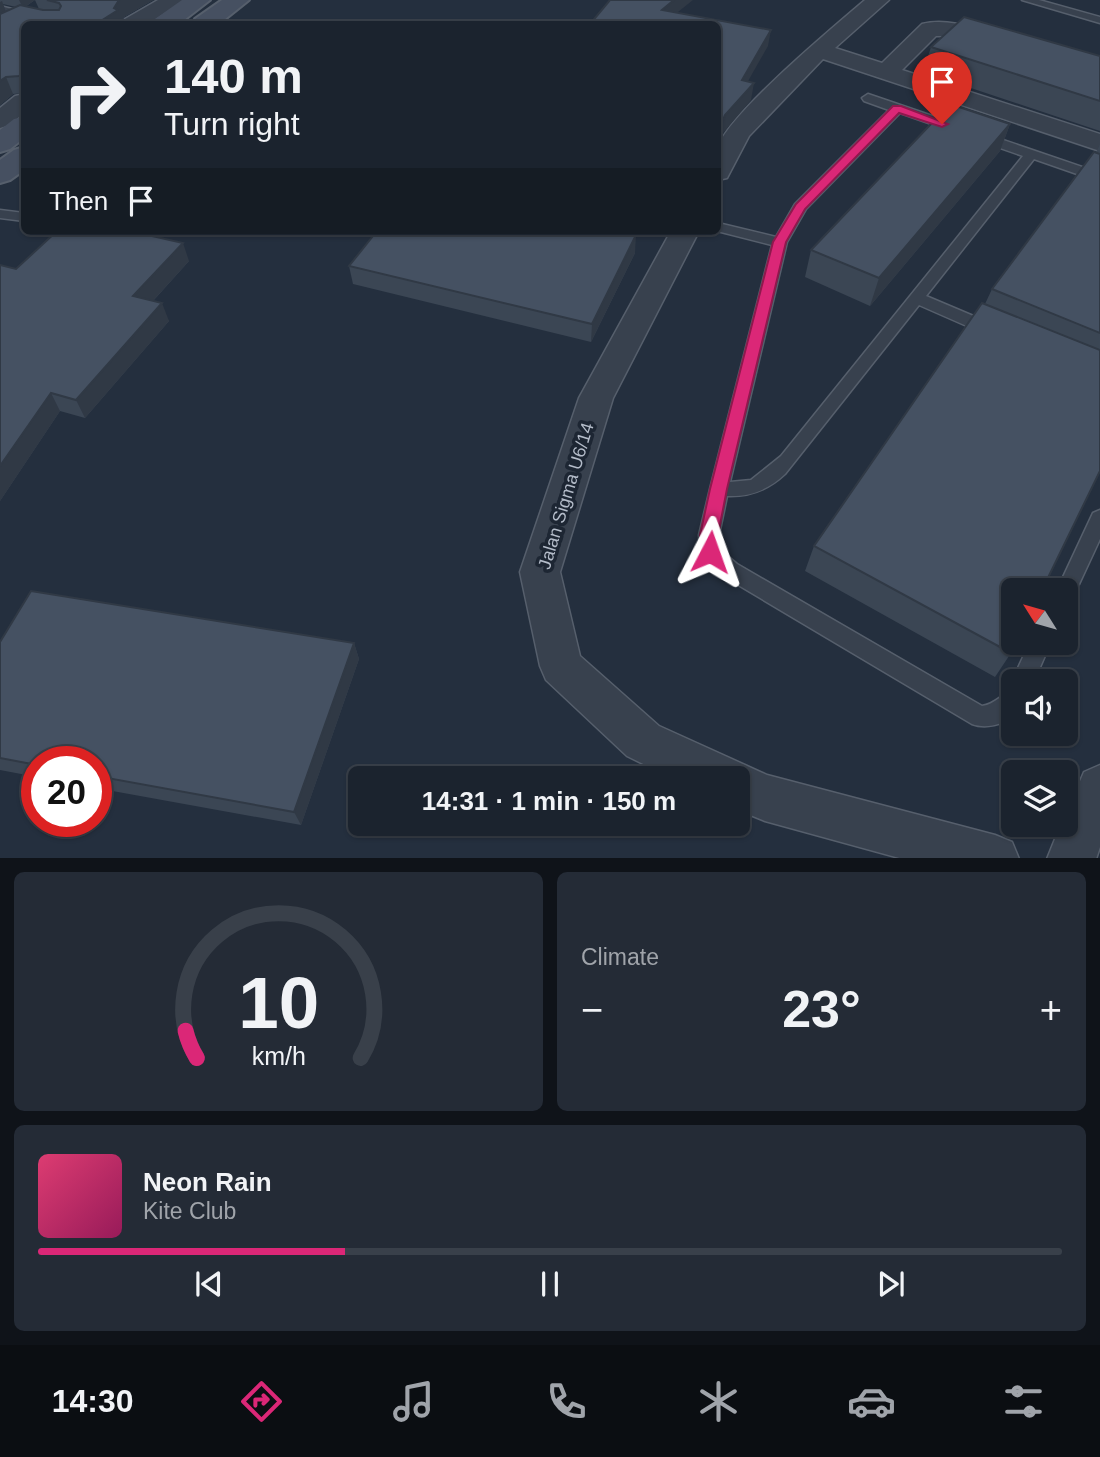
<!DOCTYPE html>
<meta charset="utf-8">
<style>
:root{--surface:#1b232e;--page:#242b36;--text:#f1f3f6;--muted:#a0a4aa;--line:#39404a;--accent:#db2777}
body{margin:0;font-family:Helvetica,sans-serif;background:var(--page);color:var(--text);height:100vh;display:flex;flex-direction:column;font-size:26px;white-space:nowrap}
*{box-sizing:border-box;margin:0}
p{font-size:23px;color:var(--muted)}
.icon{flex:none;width:38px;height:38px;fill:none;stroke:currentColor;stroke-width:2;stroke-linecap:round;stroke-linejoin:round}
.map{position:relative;height:858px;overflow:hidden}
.side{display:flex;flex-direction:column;gap:14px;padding:14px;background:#0f1319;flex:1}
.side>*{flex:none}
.hud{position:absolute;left:21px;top:21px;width:700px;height:214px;border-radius:10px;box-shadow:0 2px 5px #0004,0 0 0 2px var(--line);background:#1b232e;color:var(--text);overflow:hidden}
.needle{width:46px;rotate:307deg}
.tools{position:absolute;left:1001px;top:578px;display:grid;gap:14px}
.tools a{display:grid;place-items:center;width:77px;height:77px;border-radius:10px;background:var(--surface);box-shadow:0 2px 5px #0004,0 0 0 2px var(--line);font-size:35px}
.speed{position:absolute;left:21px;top:746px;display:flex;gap:14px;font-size:35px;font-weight:700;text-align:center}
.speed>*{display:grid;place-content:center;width:91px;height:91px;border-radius:50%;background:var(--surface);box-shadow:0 2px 5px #0004,0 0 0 2px var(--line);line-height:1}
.speed .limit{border:10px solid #d22;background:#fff;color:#111}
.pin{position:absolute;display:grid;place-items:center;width:60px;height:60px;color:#fff;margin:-72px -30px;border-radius:50% 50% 50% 0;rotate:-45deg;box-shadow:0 0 7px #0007}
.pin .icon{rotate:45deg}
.me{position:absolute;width:77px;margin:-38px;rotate:4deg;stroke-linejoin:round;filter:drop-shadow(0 0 5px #0008)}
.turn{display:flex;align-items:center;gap:24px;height:147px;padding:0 28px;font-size:32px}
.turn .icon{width:91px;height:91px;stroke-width:2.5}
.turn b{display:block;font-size:49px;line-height:60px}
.then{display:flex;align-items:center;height:66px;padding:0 28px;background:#0003;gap:14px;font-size:26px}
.big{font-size:52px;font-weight:700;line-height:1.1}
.side .tile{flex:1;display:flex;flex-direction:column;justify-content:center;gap:10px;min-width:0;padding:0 24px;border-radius:10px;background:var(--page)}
.side .dial{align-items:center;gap:0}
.dial svg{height:182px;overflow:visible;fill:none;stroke:var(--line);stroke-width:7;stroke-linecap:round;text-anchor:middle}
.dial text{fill:var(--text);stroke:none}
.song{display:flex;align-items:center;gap:21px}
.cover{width:84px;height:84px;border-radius:10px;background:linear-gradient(135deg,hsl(340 70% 55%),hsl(330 70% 35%))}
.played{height:7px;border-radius:4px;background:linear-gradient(90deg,var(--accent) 30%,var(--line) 30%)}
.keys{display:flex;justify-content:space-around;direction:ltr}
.heat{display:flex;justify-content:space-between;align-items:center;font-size:38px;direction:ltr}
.side .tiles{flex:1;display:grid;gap:14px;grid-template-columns:1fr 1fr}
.tile:last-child{grid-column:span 2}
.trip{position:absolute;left:348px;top:766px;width:402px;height:70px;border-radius:10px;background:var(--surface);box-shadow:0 2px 5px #0004,0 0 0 2px var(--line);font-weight:700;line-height:70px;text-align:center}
.tabs{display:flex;height:112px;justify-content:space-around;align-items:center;background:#0b0e12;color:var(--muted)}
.tabs .icon{width:49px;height:49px}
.tabs .current{color:var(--accent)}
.tabs b{font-size:32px;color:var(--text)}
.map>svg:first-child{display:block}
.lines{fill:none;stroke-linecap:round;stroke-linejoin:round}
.lane-casing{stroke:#565f6c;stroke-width:3}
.street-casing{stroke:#565f6c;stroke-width:3}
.secondary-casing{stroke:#565f6c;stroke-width:4}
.lane{fill:#38414e;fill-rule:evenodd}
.street{fill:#38414e;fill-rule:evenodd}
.secondary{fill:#465061;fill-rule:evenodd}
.wall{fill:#3b4654;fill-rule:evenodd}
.shaded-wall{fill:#303945}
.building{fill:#455162;stroke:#303945;stroke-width:2}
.route{fill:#db2777;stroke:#8e194d;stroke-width:2}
.labels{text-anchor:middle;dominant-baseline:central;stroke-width:7;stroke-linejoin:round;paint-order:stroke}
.street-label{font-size:18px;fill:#b4bcc9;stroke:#1d2633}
</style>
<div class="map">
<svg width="1100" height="859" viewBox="0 0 1100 859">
<rect width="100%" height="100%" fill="#242f3e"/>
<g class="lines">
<!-- lane casing -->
<g class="lane-casing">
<g id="lane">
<path d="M 1022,0 L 1039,0 L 1100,17 L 1100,23 Z"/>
<path d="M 0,6 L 64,22 L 66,24 L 49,24 L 0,12 Z"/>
<path d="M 868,94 L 1100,173 L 1100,182 L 1034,159 L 926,296 L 997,326 L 999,330 L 997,334 L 985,334 L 919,305 L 785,474 C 768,490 750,497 727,496 L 719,535 L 719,549 L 737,564 L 982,706 C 996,704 1001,694 1013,690 L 1013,715 C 1004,725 985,729 972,724 L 723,576 L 700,552 L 699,535 L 710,489 L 772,245 L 717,231 L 718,223 L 776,237 L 795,204 L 889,110 L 864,101 L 862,98 ZM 900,113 L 1023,156 L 781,456 L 751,480 L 730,482 L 787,242 L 806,209 Z"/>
<path d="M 0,210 L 24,213 L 24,221 L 0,218 Z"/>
<path d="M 1100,510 L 1100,539 L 1073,597 L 1066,599 L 1066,590 L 1057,590 L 1093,513 Z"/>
<path d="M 1030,642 L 1051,642 L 1034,681 L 1013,681 L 1013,683 L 1012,681 Z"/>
</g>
</g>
<!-- street casing -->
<g class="street-casing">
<g id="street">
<path d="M 158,0 L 184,0 L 148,24 L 122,24 L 125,19 Z"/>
<path d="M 865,0 L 889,0 L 835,48 L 882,63 L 922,24 C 950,17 978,30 1004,38 L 1007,43 L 1004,48 L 996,50 L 948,36 L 936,36 L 902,70 L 1100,134 L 1100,151 L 823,59 L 749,136 L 727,178 L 718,180 C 718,170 715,157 718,148 C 725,117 837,24 865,0 Z"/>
<path d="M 24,94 L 24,113 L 9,125 L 0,128 L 0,108 L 15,96 Z"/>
<path d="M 671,231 L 699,231 L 613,398 L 560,572 L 580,656 L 659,726 L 767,775 L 995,835 L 1012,842 L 1019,859 L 903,859 L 765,821 L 738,810 L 738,779 L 674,779 L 627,756 L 546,680 L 540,666 L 520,572 L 579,398 Z"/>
<path d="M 1100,765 L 1100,847 L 1096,859 L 1047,859 L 1061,824 L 1066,824 L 1066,814 L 1084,772 Z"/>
</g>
</g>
<!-- secondary casing -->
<g class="secondary-casing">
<g id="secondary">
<path d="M 182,0 L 210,0 L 179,24 L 152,24 L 155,19 Z"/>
<path d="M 222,0 L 249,0 L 219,24 L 192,24 L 195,19 Z"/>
<path d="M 24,117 L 24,138 L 10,149 L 0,152 L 0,130 L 14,119 Z"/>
<path d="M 24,147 L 24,170 L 10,180 L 0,183 L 0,160 L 14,150 Z"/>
</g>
</g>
<!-- lane -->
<use href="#lane" class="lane"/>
<!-- street -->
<use href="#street" class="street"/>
<!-- secondary -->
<use href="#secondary" class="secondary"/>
</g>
<!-- wall -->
<g class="wall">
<path d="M 0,0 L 153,0 L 124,17 L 121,21 L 24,24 L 24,93 L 13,94 L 0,105 ZM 35,0 L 39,9 L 25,7 ZM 3,4 L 16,7 L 6,11 Z"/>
<path d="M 931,47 L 1100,56 L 1100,131 L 923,72 Z"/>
<path d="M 1010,124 L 1000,151 L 870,306 L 805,277 L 811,250 Z"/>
<path d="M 1100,144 L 1100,471 L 1011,653 L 995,677 L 805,571 L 814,546 L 985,304 L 992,289 L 1096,153 Z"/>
<path d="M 635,253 L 591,342 L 353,284 L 349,266 Z"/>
<path d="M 189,261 L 153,301 L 169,321 L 85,418 L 60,411 L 0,501 L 0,265 L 16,269 Z"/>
<path d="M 0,642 L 354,643 L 359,659 L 301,825 L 96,788 L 96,761 L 37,761 L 37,777 L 0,770 Z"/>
</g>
<!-- shaded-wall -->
<g class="shaded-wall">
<path d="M 19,0 L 35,0 L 23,8 Z"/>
<path d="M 119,0 L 153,0 L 124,17 L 121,21 L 123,24 L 96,24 Z"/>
<path d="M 674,0 L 693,0 L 663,24 L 662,10 Z"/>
<path d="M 2,1 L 8,17 L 0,23 L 0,2 Z"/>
<path d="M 771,30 L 768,46 L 739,97 L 742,80 Z"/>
<path d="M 24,72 L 24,89 L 19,76 Z"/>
<path d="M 6,77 L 13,94 L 0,105 L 0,81 Z"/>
<path d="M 754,83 L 751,100 L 723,133 L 718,144 L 718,132 L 725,115 Z"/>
<path d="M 1010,124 L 1000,151 L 870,306 L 879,278 Z"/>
<path d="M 636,235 L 635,253 L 591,342 L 592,324 Z"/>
<path d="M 183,243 L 189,261 L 141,314 L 133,296 Z"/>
<path d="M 162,303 L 169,321 L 85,418 L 76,400 Z"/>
<path d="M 51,393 L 60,411 L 0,501 L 0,466 Z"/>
<path d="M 354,643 L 359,659 L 301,825 L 294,812 Z"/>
</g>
<!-- building -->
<g class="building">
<path d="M 47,0 L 119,0 L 114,8 L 118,10 L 96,24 L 24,24 L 24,72 L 19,76 L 6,77 L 0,81 L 0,14 L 20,5 L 43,10 L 59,10 L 61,6 L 59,3 Z"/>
<path d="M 610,0 L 674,0 L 662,10 L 771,30 L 742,80 L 754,83 L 725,115 L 718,132 L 718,24 L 590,24 Z"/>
<path d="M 964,17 L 1100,56 L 1100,101 L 931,47 Z"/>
<path d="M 950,104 L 1010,124 L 879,278 L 811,250 Z"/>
<path d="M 1094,152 L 1100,154 L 1100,333 L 992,289 Z"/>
<path d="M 57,231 L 130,231 L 183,243 L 133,296 L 162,303 L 76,400 L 51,393 L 0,466 L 0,265 L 16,269 Z"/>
<path d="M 377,231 L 618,231 L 636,235 L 592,324 L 349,266 Z"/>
<path d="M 982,303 L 1100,350 L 1100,471 L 1042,590 L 1013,590 L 1013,642 L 1016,642 L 1011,653 L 814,546 Z"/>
<path d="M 31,591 L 354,643 L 294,812 L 96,776 L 96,761 L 37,761 L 37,765 L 0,758 L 0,642 Z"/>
</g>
<!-- route -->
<path class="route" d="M 893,106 L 901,106 L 948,124 L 942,127 L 899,113 L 805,209 L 786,242 L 727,489 L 718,535 L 719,552 L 717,557 L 710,559 L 704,557 L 700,535 L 710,489 L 773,242 L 796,204 Z"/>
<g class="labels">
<!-- street labels -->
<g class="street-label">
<text transform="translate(566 496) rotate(-73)">Jalan Sigma U6/14</text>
</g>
</g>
</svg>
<div class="tools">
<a><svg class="needle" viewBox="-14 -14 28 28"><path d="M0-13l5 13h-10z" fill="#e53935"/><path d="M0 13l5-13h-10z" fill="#a0a4aa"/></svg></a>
<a><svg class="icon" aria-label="sound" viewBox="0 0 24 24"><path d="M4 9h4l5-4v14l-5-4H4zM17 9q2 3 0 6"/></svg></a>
<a><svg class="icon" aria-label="layers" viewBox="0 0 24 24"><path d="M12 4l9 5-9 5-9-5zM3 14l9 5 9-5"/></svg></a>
</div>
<div class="speed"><div class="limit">20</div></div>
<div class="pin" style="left:942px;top:124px;background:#d93025"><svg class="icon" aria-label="arrive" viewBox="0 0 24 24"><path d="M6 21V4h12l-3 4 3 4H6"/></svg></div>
<svg class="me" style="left:710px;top:552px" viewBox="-20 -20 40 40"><path d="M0-17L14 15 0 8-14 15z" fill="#db2777" stroke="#fff" stroke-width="4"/></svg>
<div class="trip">14:31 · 1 min · 150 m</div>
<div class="hud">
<div class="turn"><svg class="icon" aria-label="right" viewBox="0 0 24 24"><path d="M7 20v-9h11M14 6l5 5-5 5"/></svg><div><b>140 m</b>Turn right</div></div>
<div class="then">Then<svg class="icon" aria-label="arrive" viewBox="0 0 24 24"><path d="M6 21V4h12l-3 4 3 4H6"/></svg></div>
</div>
</div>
<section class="side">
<div class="tiles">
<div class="tile dial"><svg viewBox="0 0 100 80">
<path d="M14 69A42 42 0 1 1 86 69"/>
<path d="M14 69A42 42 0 0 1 9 57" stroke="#db2777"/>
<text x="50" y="56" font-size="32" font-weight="700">10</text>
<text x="50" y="72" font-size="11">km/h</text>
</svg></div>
<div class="tile"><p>Climate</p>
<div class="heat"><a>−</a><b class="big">23°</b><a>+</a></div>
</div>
<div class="tile">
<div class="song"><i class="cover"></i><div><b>Neon Rain</b><p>Kite Club</p></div></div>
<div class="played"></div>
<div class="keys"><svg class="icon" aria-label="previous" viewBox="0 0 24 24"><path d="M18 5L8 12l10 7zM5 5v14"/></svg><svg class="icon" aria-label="pause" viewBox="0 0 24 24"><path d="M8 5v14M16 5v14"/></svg><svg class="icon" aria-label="next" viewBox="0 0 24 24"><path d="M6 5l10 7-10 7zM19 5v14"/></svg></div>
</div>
</div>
</section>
<nav class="tabs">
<b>14:30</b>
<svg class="icon current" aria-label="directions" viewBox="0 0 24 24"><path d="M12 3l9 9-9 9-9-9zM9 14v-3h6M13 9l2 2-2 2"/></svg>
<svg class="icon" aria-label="music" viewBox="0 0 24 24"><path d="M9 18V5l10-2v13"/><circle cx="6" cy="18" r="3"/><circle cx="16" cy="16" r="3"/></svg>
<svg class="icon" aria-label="phone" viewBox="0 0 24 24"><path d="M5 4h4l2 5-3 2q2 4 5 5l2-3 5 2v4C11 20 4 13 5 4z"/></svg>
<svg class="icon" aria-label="climate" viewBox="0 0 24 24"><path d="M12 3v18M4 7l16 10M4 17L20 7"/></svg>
<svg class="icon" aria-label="car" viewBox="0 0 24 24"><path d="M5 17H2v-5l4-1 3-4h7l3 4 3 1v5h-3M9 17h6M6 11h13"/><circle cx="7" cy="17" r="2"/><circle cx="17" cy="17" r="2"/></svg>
<svg class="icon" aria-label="filters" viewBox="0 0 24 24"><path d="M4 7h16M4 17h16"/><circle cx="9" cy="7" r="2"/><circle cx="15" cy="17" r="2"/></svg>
</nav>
